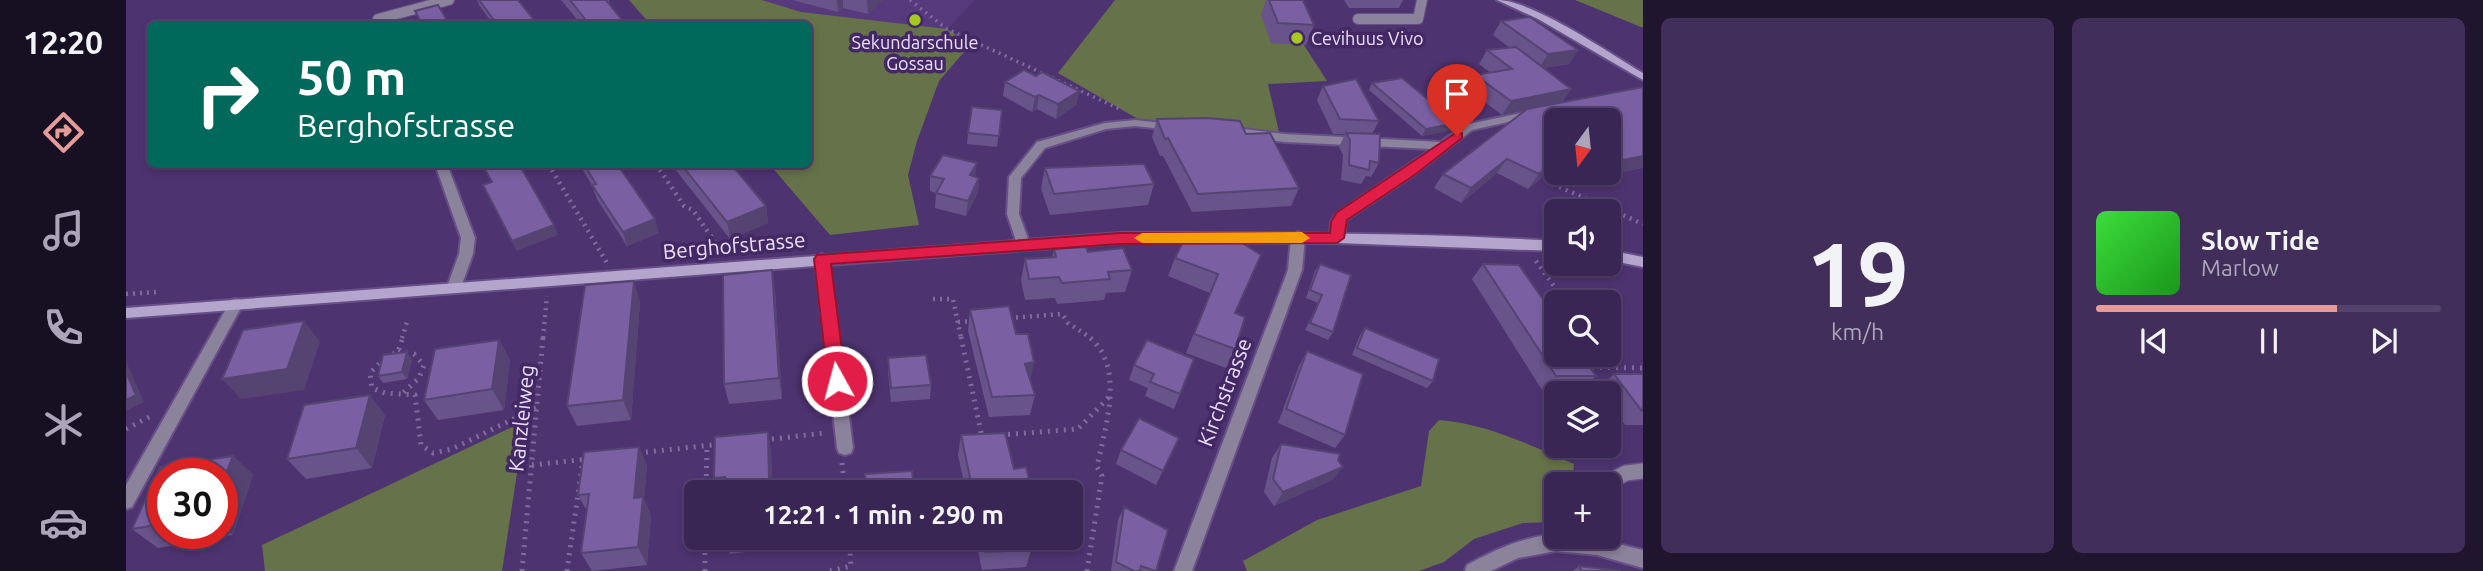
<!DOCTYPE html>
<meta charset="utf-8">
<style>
:root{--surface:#3a2655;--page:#412e5b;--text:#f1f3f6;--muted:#aba5b9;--line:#54436c;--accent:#e69b98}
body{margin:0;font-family:Ubuntu,sans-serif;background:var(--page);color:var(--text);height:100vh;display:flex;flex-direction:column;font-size:26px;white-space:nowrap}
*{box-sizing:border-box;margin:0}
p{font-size:23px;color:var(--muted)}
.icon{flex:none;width:38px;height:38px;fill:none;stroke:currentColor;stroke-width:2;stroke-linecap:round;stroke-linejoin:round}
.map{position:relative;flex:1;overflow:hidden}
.side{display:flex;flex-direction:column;gap:18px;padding:18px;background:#20152f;width:840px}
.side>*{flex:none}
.banner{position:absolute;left:21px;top:21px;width:665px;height:147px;border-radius:10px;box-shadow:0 4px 10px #0003,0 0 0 2px var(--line);background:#00695c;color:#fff;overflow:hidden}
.needle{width:46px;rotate:195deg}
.controls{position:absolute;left:1418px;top:108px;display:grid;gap:14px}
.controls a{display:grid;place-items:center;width:77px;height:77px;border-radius:10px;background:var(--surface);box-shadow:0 4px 10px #0003,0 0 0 2px var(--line);font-size:35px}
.speed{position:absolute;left:21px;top:458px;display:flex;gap:14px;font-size:35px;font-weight:700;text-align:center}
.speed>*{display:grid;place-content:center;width:91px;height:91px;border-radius:50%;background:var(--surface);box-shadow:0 4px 10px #0003,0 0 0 2px var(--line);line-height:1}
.speed .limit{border:10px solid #d22;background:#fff;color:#111}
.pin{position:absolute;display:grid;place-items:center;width:60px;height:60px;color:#fff;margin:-72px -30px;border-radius:50% 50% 50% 0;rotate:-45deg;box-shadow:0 0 7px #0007}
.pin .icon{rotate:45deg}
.me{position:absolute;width:77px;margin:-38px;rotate:353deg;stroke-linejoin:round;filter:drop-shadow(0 0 5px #0008)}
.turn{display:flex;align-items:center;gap:24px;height:147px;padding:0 35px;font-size:32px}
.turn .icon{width:91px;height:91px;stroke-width:2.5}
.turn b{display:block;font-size:49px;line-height:60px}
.side .card{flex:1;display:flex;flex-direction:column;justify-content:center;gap:10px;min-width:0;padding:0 24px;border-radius:10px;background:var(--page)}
.side .dial{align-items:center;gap:0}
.dial b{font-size:91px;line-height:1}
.song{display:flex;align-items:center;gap:21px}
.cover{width:84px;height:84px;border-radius:10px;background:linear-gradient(135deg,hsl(120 70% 55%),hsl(120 70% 35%))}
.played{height:7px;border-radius:4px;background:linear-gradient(90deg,var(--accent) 70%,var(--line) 70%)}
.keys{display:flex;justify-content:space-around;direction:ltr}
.side .tiles{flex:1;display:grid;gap:18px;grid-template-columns:repeat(2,1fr)}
.trip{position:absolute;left:558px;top:480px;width:399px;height:70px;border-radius:10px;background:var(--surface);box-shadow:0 4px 10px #0003,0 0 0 2px var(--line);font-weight:700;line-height:70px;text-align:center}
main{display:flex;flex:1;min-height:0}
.menu{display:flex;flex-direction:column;width:126px;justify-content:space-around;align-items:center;background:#170f22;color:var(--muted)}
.menu .icon{width:49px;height:49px}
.menu .selected{color:var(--accent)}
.menu b{font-size:32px;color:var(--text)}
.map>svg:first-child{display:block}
.built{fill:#57397e}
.green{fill:#667249}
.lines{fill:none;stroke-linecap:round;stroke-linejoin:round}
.lane-far1-casing{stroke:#674f88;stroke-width:12}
.lane-casing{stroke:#674f88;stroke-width:18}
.street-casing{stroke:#674f88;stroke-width:4}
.secondary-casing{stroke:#674f88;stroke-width:4}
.path-far2{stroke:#806b9e;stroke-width:3.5;stroke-dasharray:2 4.5;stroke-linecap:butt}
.path-far1{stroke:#806b9e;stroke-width:4.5;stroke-dasharray:2 5;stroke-linecap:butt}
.path{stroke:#806b9e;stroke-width:5;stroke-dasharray:2 6;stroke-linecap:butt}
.lane-far1{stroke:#8b829b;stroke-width:10}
.lane{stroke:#8b829b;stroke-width:15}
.street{fill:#8b829b;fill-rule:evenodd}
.secondary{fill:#b3a5cc;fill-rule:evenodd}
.wall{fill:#69538b;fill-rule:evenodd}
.shaded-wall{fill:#554371}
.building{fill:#7a60a2;stroke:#554371;stroke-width:2}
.route{fill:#e11d48;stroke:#92132f;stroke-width:2}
.slow{fill:#f59e0b}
.poi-dot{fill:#a7c820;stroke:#432865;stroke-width:2.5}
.labels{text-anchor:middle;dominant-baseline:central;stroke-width:7;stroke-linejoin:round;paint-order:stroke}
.far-poi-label{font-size:18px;fill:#ebe1ff;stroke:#432865;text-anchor:start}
.street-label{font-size:21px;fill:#ebe1ff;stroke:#432865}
</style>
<main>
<nav class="menu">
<b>12:20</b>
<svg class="icon selected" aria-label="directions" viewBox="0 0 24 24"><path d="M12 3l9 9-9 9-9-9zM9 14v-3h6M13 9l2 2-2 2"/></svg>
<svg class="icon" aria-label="music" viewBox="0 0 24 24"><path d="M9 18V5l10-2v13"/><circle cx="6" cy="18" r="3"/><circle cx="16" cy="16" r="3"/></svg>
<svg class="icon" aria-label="phone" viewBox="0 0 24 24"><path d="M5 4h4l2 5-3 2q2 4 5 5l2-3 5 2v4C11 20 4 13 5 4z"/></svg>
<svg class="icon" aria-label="climate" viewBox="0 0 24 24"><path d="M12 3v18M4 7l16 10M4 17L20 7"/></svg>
<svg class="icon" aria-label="car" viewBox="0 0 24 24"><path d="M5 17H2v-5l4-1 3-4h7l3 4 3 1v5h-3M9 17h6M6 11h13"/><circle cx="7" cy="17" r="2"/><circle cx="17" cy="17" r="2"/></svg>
</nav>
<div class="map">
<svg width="1517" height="571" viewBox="0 0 1517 571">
<rect width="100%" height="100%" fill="#4e3371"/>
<!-- built -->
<path class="built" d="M 636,0 L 849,0 L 821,29 L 675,12 Z"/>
<!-- green -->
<g class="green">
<path d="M 503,0 L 636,0 L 675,12 L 821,29 L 845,44 L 813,81 L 791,141 L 782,175 L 793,225 L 704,235 L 644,165 L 682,164 L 682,24 L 524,24 Z"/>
<path d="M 989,0 L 1156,0 L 1160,17 L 1201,81 L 1142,84 L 1153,132 L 1012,119 L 932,73 Z"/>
<path d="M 1449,0 L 1517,0 L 1517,27 L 1515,27 Z"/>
<path d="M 1313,420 C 1361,424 1404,445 1448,464 L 1446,485 L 1430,485 L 1430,522 L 1397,523 L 1348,539 L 1318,562 L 1293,571 L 1121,571 L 1117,561 L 1191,520 L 1295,486 L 1303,431 Z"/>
<path d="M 399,421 L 376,571 L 139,571 L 136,545 Z"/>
</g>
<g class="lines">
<!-- lane-far1 casing -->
<g class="lane-far1-casing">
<g id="lane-far1">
<path d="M 1232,19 L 1292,19 L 1296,0"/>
<path d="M 255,24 L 252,19 L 323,0"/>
</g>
</g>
<!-- lane casing -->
<g class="lane-casing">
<path id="lane" d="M 1482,500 L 1490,478 L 1500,473 L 1517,471"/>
</g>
<!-- street casing -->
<g class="street-casing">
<g id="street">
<path d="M 1409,110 L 1413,111 L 1413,115 L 1346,130 L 1289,174 L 1220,220 L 1218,238 L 1211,243 L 1204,238 L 1205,222 L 1210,214 L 1306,149 L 1159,142 L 1101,135 L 1095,131 L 1101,127 L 1159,134 L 1315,142 L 1338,125 Z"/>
<path d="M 1009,120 L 1046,124 L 1052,127 L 1046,130 L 1009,126 L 980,129 L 919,148 L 895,178 L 893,214 L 904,244 L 897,249 L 892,247 L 881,214 L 883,177 L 911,142 L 979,123 Z"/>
<path d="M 309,164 L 321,164 L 349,238 L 347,254 L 335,287 L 328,292 L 321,287 L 333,254 L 335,238 Z"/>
<path d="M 1172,232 L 1179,237 L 1176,270 L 1066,571 L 1048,571 L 1162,270 L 1165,237 Z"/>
<path d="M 696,254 L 703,259 L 727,448 L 725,453 L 719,455 L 713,453 L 711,448 L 689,259 Z"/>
<path d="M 110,299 L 115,300 L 117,304 L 6,507 L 0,509 L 0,485 L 105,300 Z"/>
<path d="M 1430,534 L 1430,537 L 1464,537 L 1517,550 L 1517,568 L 1471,555 L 1430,551 L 1392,558 L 1365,571 L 1339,571 L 1341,565 C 1370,549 1397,537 1430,534 Z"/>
</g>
</g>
<!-- secondary casing -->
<g class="secondary-casing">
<g id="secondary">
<path d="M 1371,0 C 1407,0 1483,53 1517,73 L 1517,80 L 1412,19 Z"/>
<path d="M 994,233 C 1139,233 1285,232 1430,241 L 1430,251 L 1211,243 L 994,243 L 0,318 L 0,308 Z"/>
<path d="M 1482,250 L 1517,257 L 1517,267 L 1482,260 Z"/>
</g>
</g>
<!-- path-far2 -->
<path class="path-far2" d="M 784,0 L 821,29 L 996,110"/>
<!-- path-far1 -->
<g class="path-far1">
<path d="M 530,164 L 558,206 L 567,210 L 597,254"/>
<path d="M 426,170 L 481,263"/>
<path d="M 1427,184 L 1517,224"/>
<path d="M 1410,261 L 1440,303"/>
<path d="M 0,294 L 30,292"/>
<path d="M 807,299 L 827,299 L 835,338"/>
<path d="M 883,318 L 936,314 L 942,323 L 965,338"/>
<path d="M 832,322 L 847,321"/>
<path d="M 276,338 L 281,322"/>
<path d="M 417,338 L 421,296"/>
</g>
<!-- path -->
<g class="path">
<path d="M 835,337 L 856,437 L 859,437"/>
<path d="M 272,352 L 288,354 L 298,365 L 293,378 L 277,393"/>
<path d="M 267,354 L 272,352 L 277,337"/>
<path d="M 1477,355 L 1486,367"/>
<path d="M 259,358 L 244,373 L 246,388 L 259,393 L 289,395 L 295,445 L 307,453 L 326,449 L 412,407"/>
<path d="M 1458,367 L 1517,368"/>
<path d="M 0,429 L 27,415"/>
<path d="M 874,435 L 952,429 L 984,396"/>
<path d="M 638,440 L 698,433"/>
<path d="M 512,453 L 594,444"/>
<path d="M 716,463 L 719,492"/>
<path d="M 406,465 L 462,459"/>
<path d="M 580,492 L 581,446"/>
<path d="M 579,537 L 579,571"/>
<path d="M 396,571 L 417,337"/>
<path d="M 441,571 L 457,459"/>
<path d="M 704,571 L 725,566 L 723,537"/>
<path d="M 961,571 L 976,476 L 971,467 C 979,427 1000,367 963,337"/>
</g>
<!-- lane-far1 -->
<use href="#lane-far1" class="lane-far1"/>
<!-- lane -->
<use href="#lane" class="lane"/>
<!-- street -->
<use href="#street" class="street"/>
<!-- secondary -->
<use href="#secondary" class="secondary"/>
</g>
<!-- wall -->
<g class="wall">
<path d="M 351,0 L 392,0 L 411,24 L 367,24 L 353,5 Z"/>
<path d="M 435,0 L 483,0 L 484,6 L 499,24 L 455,24 Z"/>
<path d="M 666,0 L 757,0 L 742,14 L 717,8 L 712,12 Z"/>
<path d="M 1140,0 L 1177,0 L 1188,25 L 1180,45 L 1145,43 L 1135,15 Z"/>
<path d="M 1218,0 L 1277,0 L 1273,8 L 1223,8 Z"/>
<path d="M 1404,17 L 1452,50 L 1443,64 L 1417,68 L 1445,89 L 1436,102 L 1517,87 L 1517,167 L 1516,168 L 1485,174 L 1482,172 L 1482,121 L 1430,121 L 1430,166 L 1402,189 L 1371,173 L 1335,203 L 1308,188 L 1317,174 L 1400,110 L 1376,115 L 1341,89 L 1349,75 L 1365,73 L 1353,64 L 1361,50 L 1384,48 L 1367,35 L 1375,21 Z"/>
<path d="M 910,76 L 953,91 L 950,105 L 930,119 L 911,109 L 906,112 L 877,96 L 879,82 Z"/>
<path d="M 1246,83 L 1331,123 L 1326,130 L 1296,136 L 1243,90 Z"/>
<path d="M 1197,86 L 1253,121 L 1246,134 L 1253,163 L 1245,177 L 1240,176 L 1235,184 L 1215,180 L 1217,155 L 1213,147 L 1219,134 L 1207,134 L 1191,100 Z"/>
<path d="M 876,110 L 871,147 L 841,144 L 842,133 Z"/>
<path d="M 1031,119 L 1120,134 L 1173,188 L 1165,206 L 1066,212 L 1037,156 L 1034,156 L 1026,137 Z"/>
<path d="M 453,164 L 499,164 L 500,169 L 495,171 L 533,233 L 501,246 L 471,199 L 466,185 Z"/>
<path d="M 545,164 L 605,164 L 640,206 L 642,223 L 604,239 Z"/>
<path d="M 919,168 L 1028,184 L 1022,205 L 924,215 L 915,189 Z"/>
<path d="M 804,176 L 853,178 L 852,192 L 840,216 L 809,208 L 810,193 L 804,191 Z"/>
<path d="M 1073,242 L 1116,243 L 1109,313 L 1109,349 L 1100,368 L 1060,353 L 1084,293 L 1042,276 L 1049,258 Z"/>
<path d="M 928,249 L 962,252 L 1006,270 L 999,292 L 980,293 L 978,300 L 931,304 L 929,298 L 899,300 L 895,280 L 899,259 L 926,257 Z"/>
<path d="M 1194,264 L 1207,332 L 1202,340 L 1179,330 L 1192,303 L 1180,298 L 1189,271 Z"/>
<path d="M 1357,264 L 1470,376 L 1455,391 L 1416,390 L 1346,279 Z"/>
<path d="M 649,291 L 656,399 L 603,404 L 598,384 Z"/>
<path d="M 514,302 L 505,420 L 451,426 L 441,406 Z"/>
<path d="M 844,310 L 890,334 L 909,395 L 904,415 L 863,417 L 842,331 Z"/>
<path d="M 1239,328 L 1307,381 L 1301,388 L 1226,355 L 1234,335 Z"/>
<path d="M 373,340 L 384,360 L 378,410 L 312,420 L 298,400 Z"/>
<path d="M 1181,351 L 1219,435 L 1209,448 L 1152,423 L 1173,366 Z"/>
<path d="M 762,358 L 805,385 L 804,399 L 765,402 L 762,372 Z"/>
<path d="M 286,359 L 281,379 L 257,383 L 252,376 Z"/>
<path d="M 1068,359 L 1048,409 L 1019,396 L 1022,388 L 1003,380 L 1008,365 Z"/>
<path d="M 1488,374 L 1517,374 L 1517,425 L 1499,425 L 1482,401 L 1482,394 L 1477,394 L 1473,388 Z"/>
<path d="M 259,415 L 246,468 L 180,479 L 161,459 Z"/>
<path d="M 642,432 L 645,452 L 646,481 L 654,492 L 592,492 L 588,478 Z"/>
<path d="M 835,435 L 888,469 L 906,492 L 840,492 L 832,455 Z"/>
<path d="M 1053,438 L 1030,485 L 990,464 L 995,450 Z"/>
<path d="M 1155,444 L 1212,460 L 1217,467 L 1206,480 L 1148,506 L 1138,492 L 1146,458 Z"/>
<path d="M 513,447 L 521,466 L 518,499 L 525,516 L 521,565 L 466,571 L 455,553 L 461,511 L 452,495 Z"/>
<path d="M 107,456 L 127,475 L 107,535 L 32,548 L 6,529 L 34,467 ZM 37,474 L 96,474 L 96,534 L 37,534 Z"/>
<path d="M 998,507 L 1030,571 L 985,571 L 992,520 Z"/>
<path d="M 599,537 L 657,537 L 658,547 L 604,554 Z"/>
<path d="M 849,537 L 903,537 L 905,550 L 900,567 L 856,570 Z"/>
<path d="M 1453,566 L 1495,571 L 1447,571 Z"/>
</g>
<!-- shaded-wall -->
<g class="shaded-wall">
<path d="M 711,0 L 717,0 L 717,8 L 712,12 Z"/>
<path d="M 741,0 L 757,0 L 742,14 Z"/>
<path d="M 1452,50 L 1443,64 L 1413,68 L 1422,54 Z"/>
<path d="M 1445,89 L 1435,103 L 1376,115 L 1385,101 Z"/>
<path d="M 953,91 L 950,105 L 930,119 L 932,104 Z"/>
<path d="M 913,95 L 911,109 L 906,112 L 909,97 Z"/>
<path d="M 1331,123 L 1326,130 L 1296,136 L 1300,129 Z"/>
<path d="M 1517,156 L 1517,167 L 1516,168 L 1485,174 L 1497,160 Z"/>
<path d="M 1381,159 L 1371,173 L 1335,203 L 1345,188 Z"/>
<path d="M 1430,160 L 1430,166 L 1402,189 L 1413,174 Z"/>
<path d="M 851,163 L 849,178 L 844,175 Z"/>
<path d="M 488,164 L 499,164 L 500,169 L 491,172 Z"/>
<path d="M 853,178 L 852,192 L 840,216 L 842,201 Z"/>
<path d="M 640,206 L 642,223 L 604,239 L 601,222 Z"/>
<path d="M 529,219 L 533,233 L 501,246 L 497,232 Z"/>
<path d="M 428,225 L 432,235 L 390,251 L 386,241 Z"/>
<path d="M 646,270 L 649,291 L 656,399 L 653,378 Z"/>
<path d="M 508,281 L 514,302 L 505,420 L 497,400 Z"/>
<path d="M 178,321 L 194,342 L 178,390 L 115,399 L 96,379 Z"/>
<path d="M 373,340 L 384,360 L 378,410 L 366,389 Z"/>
<path d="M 281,352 L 286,359 L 281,379 L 276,372 Z"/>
<path d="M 0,361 L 18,402 L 0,411 Z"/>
<path d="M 908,362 L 904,383 L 899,364 Z"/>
<path d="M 244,395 L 259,415 L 246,468 L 230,448 Z"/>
<path d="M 642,432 L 645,452 L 647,492 L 643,482 Z"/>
<path d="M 513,447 L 521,466 L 518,499 L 525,516 L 521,565 L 512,547 L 508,498 Z"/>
<path d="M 107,456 L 127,475 L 107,535 L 96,527 L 96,483 Z"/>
<path d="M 1217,467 L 1206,480 L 1148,506 L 1157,492 Z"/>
</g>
<!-- building -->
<g class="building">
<path d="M 353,0 L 392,0 L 411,24 L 371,24 Z"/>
<path d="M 444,0 L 481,0 L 480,0 L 499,24 L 463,24 Z"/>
<path d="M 1143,0 L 1177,0 L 1188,25 L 1152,23 Z"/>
<path d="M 312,5 L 323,24 L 296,24 L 289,11 Z"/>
<path d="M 1404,17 L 1452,50 L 1422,54 L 1375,21 Z"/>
<path d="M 1390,47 L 1445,89 L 1385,101 L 1349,75 L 1386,69 L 1361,50 Z"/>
<path d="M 898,70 L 910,76 L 916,72 L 953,91 L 932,104 L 913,95 L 909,97 L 879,82 Z"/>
<path d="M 1276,78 L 1331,123 L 1300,129 L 1246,83 Z"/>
<path d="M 1230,79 L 1253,121 L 1214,119 L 1197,86 Z"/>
<path d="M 1517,87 L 1517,156 L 1497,160 L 1488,153 L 1482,154 L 1482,121 L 1430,121 L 1430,160 L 1413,174 L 1381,159 L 1345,188 L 1317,174 L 1401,109 Z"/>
<path d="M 846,107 L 876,110 L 873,136 L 842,133 Z"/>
<path d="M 1081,118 L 1114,121 L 1120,134 L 1144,133 L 1173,188 L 1072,194 L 1042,138 L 1039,139 L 1031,119 Z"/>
<path d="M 1220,133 L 1254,134 L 1253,163 L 1244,161 L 1243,170 L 1223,165 L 1224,140 Z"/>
<path d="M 817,155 L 851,163 L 844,175 L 853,178 L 842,201 L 810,193 L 818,179 L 804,176 Z"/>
<path d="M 356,164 L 393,164 L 428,225 L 386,241 L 357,185 L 366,182 Z"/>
<path d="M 458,164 L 491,164 L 529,219 L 497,232 L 466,185 L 470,184 Z"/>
<path d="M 555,164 L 605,164 L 640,206 L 601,222 Z"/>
<path d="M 1018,164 L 1028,184 L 928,194 L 919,168 Z"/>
<path d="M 1059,238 L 1072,238 L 1073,242 L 1116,243 L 1135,255 L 1109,313 L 1119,317 L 1109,349 L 1068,334 L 1092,274 L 1049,258 Z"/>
<path d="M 960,247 L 962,252 L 997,248 L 1006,270 L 982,272 L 984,279 L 936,283 L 933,277 L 903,279 L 899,259 L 930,257 L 928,249 Z"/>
<path d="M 1194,264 L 1225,275 L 1207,332 L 1184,323 L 1196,295 L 1184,290 Z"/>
<path d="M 1357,264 L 1393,265 L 1430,318 L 1430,355 L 1455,355 L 1470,376 L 1430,376 Z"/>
<path d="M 646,270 L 653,378 L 598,384 L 597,275 Z"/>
<path d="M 508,281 L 497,400 L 441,406 L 459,285 Z"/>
<path d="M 883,306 L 890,334 L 902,334 L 908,362 L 899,364 L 909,395 L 866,397 L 844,310 Z"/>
<path d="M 178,321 L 161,369 L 96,379 L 117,330 Z"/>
<path d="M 1239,328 L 1313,359 L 1307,381 L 1231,348 Z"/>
<path d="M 373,340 L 366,389 L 298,400 L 309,349 Z"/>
<path d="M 1021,340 L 1068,359 L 1054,394 L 1024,382 L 1028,374 L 1008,365 Z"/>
<path d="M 1181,351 L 1237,374 L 1219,435 L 1160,409 Z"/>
<path d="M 281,352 L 276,372 L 252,376 L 257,355 Z"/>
<path d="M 800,355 L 805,385 L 765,388 L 762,358 Z"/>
<path d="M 0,372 L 10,395 L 0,400 Z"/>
<path d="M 1488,374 L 1517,374 L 1517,411 L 1516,411 Z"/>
<path d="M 244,395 L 230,448 L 161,459 L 178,405 Z"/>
<path d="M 1013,418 L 1053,438 L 1037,471 L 995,450 Z"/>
<path d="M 642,432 L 643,482 L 652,481 L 653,492 L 599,492 L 599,477 L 588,478 L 589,437 Z"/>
<path d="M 879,433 L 888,469 L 900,467 L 906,492 L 847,492 L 835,435 Z"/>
<path d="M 1155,444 L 1214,454 L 1212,460 L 1217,467 L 1157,492 L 1147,479 Z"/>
<path d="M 513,447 L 508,498 L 517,497 L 512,547 L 455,553 L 463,494 L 452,495 L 458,452 Z"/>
<path d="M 107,456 L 96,483 L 96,474 L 37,474 L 37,524 L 6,529 L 34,467 Z"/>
<path d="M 786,471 L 789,492 L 740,492 L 739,474 Z"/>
<path d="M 998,507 L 1042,530 L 1030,571 L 1015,566 L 1014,571 L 1008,571 L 990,562 Z"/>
<path d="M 856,537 L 903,537 L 905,550 L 859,552 Z"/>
<path d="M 1453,566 L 1495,571 L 1456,571 Z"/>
</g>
<!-- route -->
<path class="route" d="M 1331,132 L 1336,133 L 1336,138 L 1290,174 L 1221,220 L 1218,238 L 1211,243 L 994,244 L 705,264 L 720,381 L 717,386 L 705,386 L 702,381 L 688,259 L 691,255 L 994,233 L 1204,233 L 1205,222 L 1210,213 Z"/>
<!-- slow -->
<path class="slow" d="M 1176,232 L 1184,238 L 1176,243 L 1016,243 L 1008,238 L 1016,233 Z"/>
<!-- markers -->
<g class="poi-dot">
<circle cx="789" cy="20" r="7"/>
<circle cx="1171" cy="38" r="7"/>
</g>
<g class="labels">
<!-- far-poi labels -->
<g class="far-poi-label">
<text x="1185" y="38">Cevihuus Vivo</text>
<text x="789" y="42" text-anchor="middle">Sekundarschule<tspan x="789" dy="21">Gossau</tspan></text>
</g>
<!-- street labels -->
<g class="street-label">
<text transform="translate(608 245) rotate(-5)">Berghofstrasse</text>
<text transform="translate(1098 392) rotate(-69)">Kirchstrasse</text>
<text transform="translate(395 418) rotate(-84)">Kanzleiweg</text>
</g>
</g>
</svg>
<div class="controls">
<a><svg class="needle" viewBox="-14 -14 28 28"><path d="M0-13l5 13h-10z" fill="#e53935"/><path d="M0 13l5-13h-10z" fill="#aba5b9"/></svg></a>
<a><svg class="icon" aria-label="sound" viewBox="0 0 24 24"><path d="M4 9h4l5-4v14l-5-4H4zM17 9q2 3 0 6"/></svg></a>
<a><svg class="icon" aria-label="search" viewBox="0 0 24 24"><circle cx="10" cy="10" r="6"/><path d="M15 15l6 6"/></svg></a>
<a><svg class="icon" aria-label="layers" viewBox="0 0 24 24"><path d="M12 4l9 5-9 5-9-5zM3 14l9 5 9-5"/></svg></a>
<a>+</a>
</div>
<div class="speed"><div class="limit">30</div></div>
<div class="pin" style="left:1331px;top:136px;background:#d93025"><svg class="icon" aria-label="arrive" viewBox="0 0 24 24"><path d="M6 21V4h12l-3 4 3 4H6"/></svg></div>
<svg class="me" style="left:711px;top:381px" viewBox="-20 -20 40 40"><circle r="17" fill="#e11d48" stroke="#fff" stroke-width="3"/><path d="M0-11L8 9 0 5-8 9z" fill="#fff"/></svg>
<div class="trip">12:21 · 1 min · 290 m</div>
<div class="banner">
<div class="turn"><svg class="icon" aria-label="right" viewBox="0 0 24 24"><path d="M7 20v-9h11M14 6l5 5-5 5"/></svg><div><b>50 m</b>Berghofstrasse</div></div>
</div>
</div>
<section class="side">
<div class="tiles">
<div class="card dial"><b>19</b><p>km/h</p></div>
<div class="card">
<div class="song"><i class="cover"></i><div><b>Slow Tide</b><p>Marlow</p></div></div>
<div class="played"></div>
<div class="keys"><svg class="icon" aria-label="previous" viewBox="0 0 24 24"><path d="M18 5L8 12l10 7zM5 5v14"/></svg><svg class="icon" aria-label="pause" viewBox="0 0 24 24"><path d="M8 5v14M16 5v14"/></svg><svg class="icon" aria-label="next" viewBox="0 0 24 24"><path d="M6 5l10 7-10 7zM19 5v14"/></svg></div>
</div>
</div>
</section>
</main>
